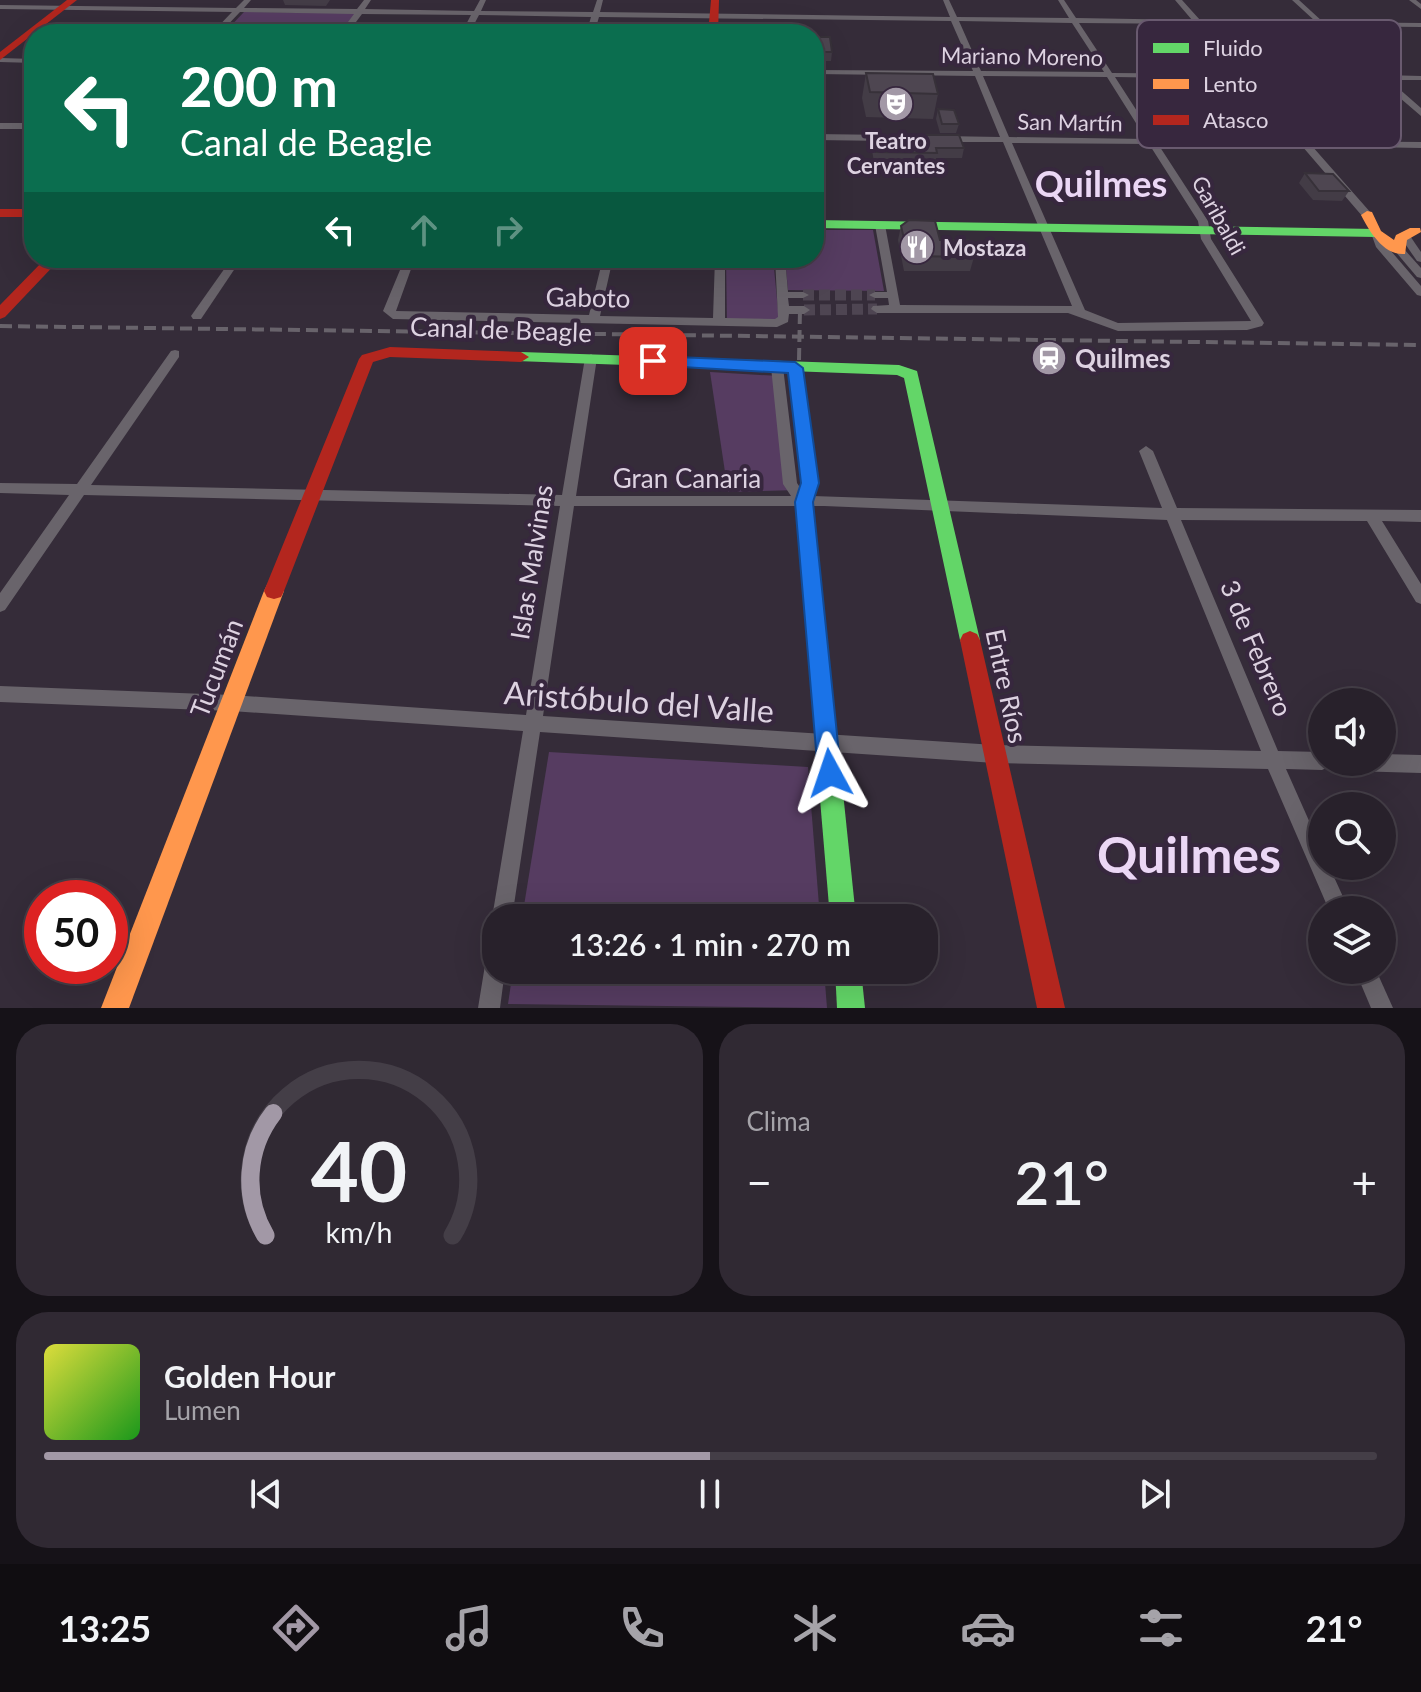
<!DOCTYPE html>
<html lang="es">
<meta charset="utf-8">
<style>
:root{--surface:#28212b;--page:#302933;--text:#f1f3f6;--muted:#a5a3a9;--line:#443e47;--accent:#a298a6}
body{margin:0;font-family:Lato,sans-serif;background:var(--page);color:var(--text);height:100vh;display:flex;flex-direction:column;font-size:30px;white-space:nowrap}
*{box-sizing:border-box;margin:0}
p{font-size:26px;color:var(--muted)}
.icon{flex:none;width:44px;height:44px;fill:none;stroke:currentColor;stroke-width:2;stroke-linecap:round;stroke-linejoin:round}
.map{position:relative;height:1008px;overflow:hidden}
.drawer{display:flex;flex-direction:column;gap:16px;padding:16px;background:#161218;flex:1}
.drawer>*{flex:none}
.guide{position:absolute;left:24px;top:24px;width:800px;height:244px;border-radius:32px;box-shadow:0 8px 32px #0002,0 0 0 2px var(--line);background:#0b6e4f;color:#fff;overflow:hidden}
.buttons{position:absolute;left:1308px;top:688px;display:grid;gap:16px}
.buttons a{display:grid;place-items:center;width:88px;height:88px;border-radius:50%;background:var(--surface);box-shadow:0 8px 32px #0002,0 0 0 2px var(--line);font-size:40px}
.speed{position:absolute;left:24px;top:880px;display:flex;gap:16px;font-size:40px;font-weight:700;text-align:center}
.speed>*{display:grid;place-content:center;width:104px;height:104px;border-radius:50%;background:var(--surface);box-shadow:0 8px 32px #0002,0 0 0 2px var(--line);line-height:1}
.speed .limit{border:12px solid #d22;background:#fff;color:#111}
.pin{position:absolute;display:grid;place-items:center;width:68px;height:68px;color:#fff;margin:-34px;border-radius:16px;box-shadow:0 4px 12px #0006}
.me{position:absolute;width:88px;margin:-44px;rotate:355deg;stroke-linejoin:round;filter:drop-shadow(0 0 6px #0008)}
.turn{display:flex;align-items:center;gap:28px;height:168px;padding:0 24px;font-size:36px}
.turn .icon{width:104px;height:104px;stroke-width:2.5}
.turn b{display:block;font-size:56px;line-height:68px}
.lanes{display:flex;align-items:center;height:76px;padding:0 24px;background:#0003;justify-content:center;gap:40px;direction:ltr}
.lanes .off{opacity:.35}
.big{font-size:60px;font-weight:600;line-height:1.1}
.drawer .widget{flex:1;display:flex;flex-direction:column;justify-content:center;gap:12px;min-width:0;padding:0 28px;border-radius:32px;background:var(--page)}
.drawer .dial{align-items:center;gap:0}
.dial svg{height:208px;overflow:visible;fill:none;stroke:var(--line);stroke-width:7;stroke-linecap:round;text-anchor:middle}
.dial text{fill:var(--text);stroke:none}
.song{display:flex;align-items:center;gap:24px}
.cover{width:96px;height:96px;border-radius:12px;background:linear-gradient(135deg,hsl(60 70% 55%),hsl(120 70% 35%))}
.played{height:8px;border-radius:4px;background:linear-gradient(90deg,var(--accent) 50%,var(--line) 50%)}
.keys{display:flex;justify-content:space-around;direction:ltr}
.heat{display:flex;justify-content:space-between;align-items:center;font-size:44px;direction:ltr}
.drawer .tiles{flex:1;display:grid;gap:16px;grid-template-columns:1fr 1fr}
.widget:last-child{grid-column:span 2}
.trip{position:absolute;left:482px;top:904px;width:456px;height:80px;border-radius:32px;background:var(--surface);box-shadow:0 8px 32px #0002,0 0 0 2px var(--line);font-weight:600;line-height:80px;text-align:center}
.tab-bar{display:flex;height:128px;justify-content:space-around;align-items:center;background:#100d11;color:var(--muted)}
.tab-bar .icon{width:56px;height:56px}
.tab-bar .active{color:var(--accent)}
.tab-bar b{font-size:36px;color:var(--text)}
.map>svg:first-child{display:block}
.green{fill:#563c61}
.lines{fill:none;stroke-linecap:round;stroke-linejoin:round}
.street-tunnel{stroke:#4e4552;stroke-width:11;stroke-dasharray:11 5;stroke-linecap:butt}
.street{fill:#69646b;fill-rule:evenodd}
.fast{fill:#63d668;fill-rule:evenodd}
.slow{fill:#ff974d;fill-rule:evenodd}
.jam{fill:#b3261e;fill-rule:evenodd}
.rail{stroke:#68636b;stroke-width:4;stroke-dasharray:12 6;stroke-linecap:butt}
.wall{fill:#433c46}
.building{fill:#4e4651;stroke:#373139;stroke-width:2}
.route{fill:#1a73e8;stroke:#114b97;stroke-width:2}
.labels{text-anchor:middle;dominant-baseline:central;stroke-width:8;stroke-linejoin:round;paint-order:stroke}
.far-street-label{font-size:22px;fill:#ddd2e1;stroke:#37273e}
.far-poi-label{font-size:22px;font-weight:bold;fill:#ddd2e1;stroke:#37273e}
.street-label{font-size:26px;fill:#ddd2e1;stroke:#37273e}
.poi-label{font-size:26px;font-weight:bold;fill:#ddd2e1;stroke:#37273e;text-anchor:start}
.near-street-label{font-size:32px;fill:#ddd2e1;stroke:#37273e}
.far-town-label{font-size:36px;font-weight:bold;fill:#ebd7f5;stroke:#37273e}
.near-town-label{font-size:50px;font-weight:bold;fill:#ebd7f5;stroke:#37273e}
.key{fill:#37273e;stroke:#695a6f;stroke-width:2}
.key-label{font-size:22px;fill:#ddd2e1}
</style>
<div class="map">
<svg width="1421" height="1008" viewBox="0 0 1421 1008">
<rect width="100%" height="100%" fill="#352c39"/>
<!-- green -->
<g class="green">
<path d="M 244,12 L 357,13 L 342,34 L 223,34 Z"/>
<path d="M 814,230 L 873,230 L 884,291 L 788,290 L 785,258 L 814,258 Z"/>
<path d="M 726,258 L 773,258 L 779,320 L 727,321 Z"/>
<path d="M 710,372 L 779,376 L 797,490 L 728,492 Z"/>
<path d="M 549,752 L 808,767 L 820,918 L 522,918 Z"/>
<path d="M 513,970 L 824,970 L 827,1008 L 508,1004 Z"/>
</g>
<g class="lines">
<!-- street-tunnel -->
<g class="street-tunnel">
<path d="M 803,295 L 875,295"/>
<path d="M 804,310 L 877,309"/>
</g>
<!-- street -->
<g class="street">
<path d="M 244,0 L 251,0 L 244,8 L 357,9 L 364,0 L 371,0 L 365,9 L 474,11 L 480,0 L 486,0 L 481,11 L 593,12 L 597,0 L 603,0 L 600,12 L 950,17 L 943,0 L 949,0 L 957,17 L 1069,18 L 1058,0 L 1064,0 L 1076,18 L 1192,20 L 1175,0 L 1182,0 L 1200,20 L 1315,21 L 1292,0 L 1299,0 L 1323,22 L 1421,23 L 1421,27 L 1328,26 L 1384,75 L 1421,76 L 1421,80 L 1389,80 L 1421,108 L 1421,116 L 1379,80 L 1252,79 L 1307,141 L 1421,142 L 1421,148 L 1312,146 L 1371,213 L 1371,217 L 1363,217 L 1302,146 L 1158,144 L 1208,221 L 1211,239 L 1264,323 L 1262,326 L 1247,330 L 1118,331 L 1068,313 L 877,313 L 871,309 L 873,306 L 889,305 L 888,298 L 875,298 L 869,295 L 875,292 L 887,292 L 875,225 L 880,222 L 885,225 L 900,305 L 1072,306 L 1003,142 L 942,142 L 938,139 L 942,136 L 1000,137 L 975,76 L 814,74 L 814,70 L 973,71 L 951,21 L 599,17 L 594,34 L 586,34 L 591,17 L 479,15 L 469,34 L 461,34 L 471,15 L 362,14 L 347,34 L 339,34 L 354,14 L 240,12 L 219,34 L 211,34 L 232,12 L 0,9 L 0,5 L 236,8 ZM 959,21 L 1072,23 L 1104,72 L 981,71 ZM 1079,23 L 1195,24 L 1239,74 L 1112,73 ZM 1203,24 L 1320,26 L 1374,75 L 1247,74 ZM 983,76 L 1107,77 L 1146,139 L 1009,137 ZM 1115,77 L 1243,79 L 1297,141 L 1155,139 ZM 1012,143 L 1149,144 L 1198,221 L 1201,239 L 1251,321 L 1118,323 L 1085,310 Z"/>
<path d="M 1409,0 L 1416,0 L 1421,4 L 1421,9 Z"/>
<path d="M 0,58 L 34,59 L 34,63 L 0,62 Z"/>
<rect x="0" y="123" width="34" height="6"/>
<path d="M 814,134 L 890,135 L 894,138 L 890,141 L 814,140 Z"/>
<path d="M 1376,230 L 1380,231 L 1385,244 L 1421,286 L 1421,296 L 1417,295 L 1376,247 L 1371,233 Z"/>
<path d="M 1404,232 L 1408,233 L 1421,252 L 1421,262 L 1417,261 L 1399,235 Z"/>
<path d="M 1400,248 L 1404,249 L 1421,268 L 1421,278 L 1417,277 L 1395,251 Z"/>
<path d="M 232,258 L 242,258 L 201,319 L 193,319 L 191,316 Z"/>
<path d="M 405,258 L 415,258 L 396,311 L 589,315 L 603,258 L 613,258 L 600,316 L 713,318 L 715,258 L 725,258 L 725,318 L 775,319 L 778,317 L 775,258 L 785,258 L 788,292 L 803,292 L 809,295 L 803,298 L 788,298 L 789,306 L 804,306 L 810,310 L 804,314 L 789,314 L 788,322 L 777,327 L 393,319 L 383,311 Z"/>
<path d="M 175,350 L 179,351 L 179,357 L 91,485 L 562,495 L 585,358 L 591,354 L 597,358 L 576,496 L 791,496 L 783,484 L 771,367 L 777,363 L 783,367 L 797,483 L 801,489 L 803,483 L 789,368 L 795,364 L 801,368 L 817,483 L 813,496 L 1162,508 L 1139,451 L 1146,446 L 1153,451 L 1177,508 L 1421,510 L 1421,522 L 1382,521 L 1421,584 L 1421,604 L 1416,602 L 1367,521 L 1181,520 L 1278,751 L 1322,752 L 1322,762 L 1330,762 L 1328,767 L 1322,770 L 1286,769 L 1322,850 L 1322,866 L 1329,866 L 1349,910 L 1329,910 L 1268,769 L 995,763 L 540,732 L 512,918 L 496,918 L 496,925 L 492,918 L 523,731 L 231,711 L 0,702 L 0,686 L 231,695 L 526,715 L 560,506 L 84,495 L 5,610 L 0,612 L 0,593 L 69,495 L 0,493 L 0,483 L 77,484 L 171,351 ZM 574,506 L 824,506 L 1167,520 L 1261,751 L 995,745 L 543,716 Z"/>
<path d="M 1382,754 L 1421,755 L 1421,773 L 1352,771 L 1346,768 L 1343,762 L 1382,762 Z"/>
<path d="M 496,949 L 496,970 L 505,970 L 500,1008 L 478,1008 L 486,959 L 489,952 Z"/>
<path d="M 1355,970 L 1376,970 L 1393,1008 L 1371,1008 Z"/>
</g>
<!-- fast -->
<g class="fast">
<path d="M 814,220 L 1376,229 L 1383,233 L 1376,237 L 814,228 Z"/>
<path d="M 521,352 L 899,365 L 917,371 L 980,640 L 977,646 L 970,649 L 963,646 L 960,640 L 904,378 L 897,375 L 516,361 L 513,357 L 516,353 Z"/>
<path d="M 804,495 L 810,497 L 813,502 L 856,918 L 830,918 L 795,502 L 798,497 Z"/>
<path d="M 835,970 L 861,970 L 865,1008 L 837,1008 Z"/>
</g>
<!-- slow -->
<g class="slow">
<path d="M 1367,211 L 1372,212 L 1381,231 L 1394,240 L 1396,235 L 1410,228 L 1420,228 L 1421,232 L 1407,240 L 1405,254 C 1384,256 1369,231 1361,215 Z"/>
<path d="M 274,583 L 281,585 L 284,591 L 129,1008 L 101,1008 L 264,591 L 267,585 Z"/>
</g>
<!-- jam -->
<g class="jam">
<path d="M 67,0 L 77,0 L 0,60 L 0,52 Z"/>
<path d="M 711,0 L 719,0 L 718,34 L 708,34 Z"/>
<rect x="0" y="209" width="34" height="8"/>
<path d="M 46,258 L 61,258 L 5,317 L 0,319 L 0,305 Z"/>
<path d="M 390,347 L 521,352 L 529,357 L 521,362 L 390,357 L 373,362 L 284,591 L 281,597 L 274,599 L 267,597 L 264,591 L 359,359 L 362,355 Z"/>
<path d="M 970,631 L 977,634 L 980,640 L 1065,1008 L 1037,1008 L 960,640 L 963,634 Z"/>
</g>
<!-- rail -->
<g class="rail">
<path d="M 0,326 L 1421,345"/>
<path d="M 799,360 L 800,310"/>
</g>
</g>
<!-- wall -->
<g class="wall">
<path d="M 283,0 L 330,0 L 326,6 L 285,5 Z"/>
<path d="M 814,37 L 832,52 L 831,61 L 814,61 Z"/>
<path d="M 866,73 L 938,94 L 933,119 L 866,117 L 862,98 Z"/>
<path d="M 938,109 L 959,124 L 956,133 L 940,133 L 936,119 Z"/>
<path d="M 872,135 L 964,148 L 962,158 L 936,158 L 935,163 L 874,162 L 871,144 Z"/>
<path d="M 1305,173 L 1349,191 L 1342,201 L 1313,200 L 1299,183 Z"/>
<path d="M 901,226 L 940,240 L 974,257 L 970,271 L 904,271 L 898,240 Z"/>
</g>
<!-- building -->
<g class="building">
<path d="M 814,37 L 830,37 L 832,52 L 814,52 Z"/>
<path d="M 866,73 L 933,74 L 938,94 L 870,92 Z"/>
<path d="M 938,109 L 954,110 L 959,124 L 942,124 Z"/>
<path d="M 872,135 L 959,135 L 964,148 L 936,148 L 937,153 L 876,152 Z"/>
<path d="M 1305,173 L 1333,174 L 1349,191 L 1319,191 Z"/>
<path d="M 909,220 L 935,221 L 940,240 L 969,240 L 974,257 L 908,256 L 901,226 Z"/>
</g>
<!-- route -->
<path class="route" d="M 653,356 L 795,362 L 803,368 L 819,483 L 813,502 L 841,773 L 838,781 L 830,785 L 822,781 L 818,773 L 795,502 L 801,483 L 788,373 L 647,365 L 645,361 Z"/>
<!-- icons -->
<defs>
<g id="theatre-disc" transform="scale(1.8)"><circle r="9.5" fill="#a298a6" stroke="#37273e"/><path d="M-5-5.5Q0-4 5-5.5V0Q5 5 0 6Q-5 5-5 0ZM-3.3-2.5H-1v1.5H-3.3ZM1-2.5H3.3v1.5H1ZM-2.8 1Q0 5.5 2.8 1Z" fill="#fff"/></g>
<g id="restaurant-disc" transform="scale(1.8)"><circle r="9.5" fill="#a298a6" stroke="#37273e"/><path d="M-5-6h1v4h1v-4h1v4h1v-4h1v5L-1.5 .5V6h-2V.5L-5-1ZM5-6V6H3V1.5H1.5Q1.5-4 5-6Z" fill="#fff"/></g>
<g id="station-disc" transform="scale(1.8)"><circle r="9.5" fill="#a298a6" stroke="#37273e"/><path d="M-3-6H3Q5-6 5-4V2Q5 4 3 4L4.5 6H3L1.5 4h-3L-3 6H-4.5L-3 4Q-5 4-5 2V-4Q-5-6-3-6ZM-3.5-4v3h7v-3ZM-3.5 1v1.5H-2V1ZM2 1v1.5H3.5V1Z" fill="#fff"/></g>
</defs>
<g fill-rule="evenodd">
<use href="#theatre-disc" x="896" y="104"/>
<use href="#restaurant-disc" x="917" y="247"/>
<use href="#station-disc" x="1049" y="358"/>
</g>
<g class="labels">
<!-- far-street labels -->
<g class="far-street-label">
<text transform="translate(1022 56) rotate(1)">Mariano Moreno</text>
<text transform="translate(1070 122) rotate(1)">San Martín</text>
<text transform="translate(1219 215) rotate(61)">Garibaldi</text>
</g>
<!-- far-poi labels -->
<g class="far-poi-label">
<text x="896" y="140">Teatro<tspan x="896" dy="25">Cervantes</tspan></text>
<text x="943" y="247" text-anchor="start">Mostaza</text>
</g>
<!-- street labels -->
<g class="street-label">
<text transform="translate(588 297) rotate(1)">Gaboto</text>
<text transform="translate(501 329) rotate(2)">Canal de Beagle</text>
<text x="687" y="478">Gran Canaria</text>
<text transform="translate(531 562) rotate(-81)">Islas Malvinas</text>
<text transform="translate(1257 648) rotate(67)">3 de Febrero</text>
<text transform="translate(216 668) rotate(-69)">Tucumán</text>
<text transform="translate(1007 686) rotate(78)">Entre Ríos</text>
</g>
<!-- poi labels -->
<g class="poi-label">
<text x="1075" y="358">Quilmes</text>
</g>
<!-- near-street labels -->
<g class="near-street-label">
<text transform="translate(639 701) rotate(4)">Aristóbulo del Valle</text>
</g>
<!-- far-town labels -->
<g class="far-town-label">
<text x="1101" y="183">Quilmes</text>
</g>
<!-- near-town labels -->
<g class="near-town-label">
<text x="1189" y="854">Quilmes</text>
</g>
</g>
<!-- legend -->
<rect x="1137" y="20" width="264" height="128" rx="12" class="key"/>
<rect x="1153" y="43" width="36" height="10" fill="#63d668"/>
<rect x="1153" y="79" width="36" height="10" fill="#ff974d"/>
<rect x="1153" y="115" width="36" height="10" fill="#b3261e"/>
<g class="key-label">
<text x="1203" y="56">Fluido</text>
<text x="1203" y="92">Lento</text>
<text x="1203" y="128">Atasco</text>
</g>
</svg>
<div class="buttons">
<a><svg class="icon" aria-label="sound" viewBox="0 0 24 24"><path d="M4 9h4l5-4v14l-5-4H4zM17 9q2 3 0 6"/></svg></a>
<a><svg class="icon" aria-label="search" viewBox="0 0 24 24"><circle cx="10" cy="10" r="6"/><path d="M15 15l6 6"/></svg></a>
<a><svg class="icon" aria-label="layers" viewBox="0 0 24 24"><path d="M12 4l9 5-9 5-9-5zM3 14l9 5 9-5"/></svg></a>
</div>
<div class="speed"><div class="limit">50</div></div>
<div class="pin" style="left:653px;top:361px;background:#d93025"><svg class="icon" aria-label="arrive" viewBox="0 0 24 24"><path d="M6 21V4h12l-3 4 3 4H6"/></svg></div>
<svg class="me" style="left:830px;top:773px" viewBox="-20 -20 40 40"><path d="M0-17L14 15 0 8-14 15z" fill="#1a73e8" stroke="#fff" stroke-width="4"/></svg>
<div class="trip">13:26 · 1 min · 270 m</div>
<div class="guide">
<div class="turn"><svg class="icon" aria-label="left" viewBox="0 0 24 24"><path d="M17 20v-9H6M10 6l-5 5 5 5"/></svg><div><b>200 m</b>Canal de Beagle</div></div>
<div class="lanes"><svg class="icon" aria-label="left" viewBox="0 0 24 24"><path d="M17 20v-9H6M10 6l-5 5 5 5"/></svg><svg class="icon off" aria-label="ahead" viewBox="0 0 24 24"><path d="M12 20V5M6 11l6-6 6 6"/></svg><svg class="icon off" aria-label="right" viewBox="0 0 24 24"><path d="M7 20v-9h11M14 6l5 5-5 5"/></svg></div>
</div>
</div>
<section class="drawer">
<div class="tiles">
<div class="widget dial"><svg viewBox="0 0 100 80">
<path d="M14 69A42 42 0 1 1 86 69"/>
<path d="M14 69A42 42 0 0 1 17 22" stroke="#a298a6"/>
<text x="50" y="56" font-size="32" font-weight="700">40</text>
<text x="50" y="72" font-size="11">km/h</text>
</svg></div>
<div class="widget"><p>Clima</p>
<div class="heat"><a>−</a><b class="big">21°</b><a>+</a></div>
</div>
<div class="widget">
<div class="song"><i class="cover"></i><div><b>Golden Hour</b><p>Lumen</p></div></div>
<div class="played"></div>
<div class="keys"><svg class="icon" aria-label="previous" viewBox="0 0 24 24"><path d="M18 5L8 12l10 7zM5 5v14"/></svg><svg class="icon" aria-label="pause" viewBox="0 0 24 24"><path d="M8 5v14M16 5v14"/></svg><svg class="icon" aria-label="next" viewBox="0 0 24 24"><path d="M6 5l10 7-10 7zM19 5v14"/></svg></div>
</div>
</div>
</section>
<nav class="tab-bar">
<b>13:25</b>
<svg class="icon active" aria-label="directions" viewBox="0 0 24 24"><path d="M12 3l9 9-9 9-9-9zM9 14v-3h6M13 9l2 2-2 2"/></svg>
<svg class="icon" aria-label="music" viewBox="0 0 24 24"><path d="M9 18V5l10-2v13"/><circle cx="6" cy="18" r="3"/><circle cx="16" cy="16" r="3"/></svg>
<svg class="icon" aria-label="phone" viewBox="0 0 24 24"><path d="M5 4h4l2 5-3 2q2 4 5 5l2-3 5 2v4C11 20 4 13 5 4z"/></svg>
<svg class="icon" aria-label="climate" viewBox="0 0 24 24"><path d="M12 3v18M4 7l16 10M4 17L20 7"/></svg>
<svg class="icon" aria-label="car" viewBox="0 0 24 24"><path d="M5 17H2v-5l4-1 3-4h7l3 4 3 1v5h-3M9 17h6M6 11h13"/><circle cx="7" cy="17" r="2"/><circle cx="17" cy="17" r="2"/></svg>
<svg class="icon" aria-label="filters" viewBox="0 0 24 24"><path d="M4 7h16M4 17h16"/><circle cx="9" cy="7" r="2"/><circle cx="15" cy="17" r="2"/></svg>
<b>21°</b>
</nav>
